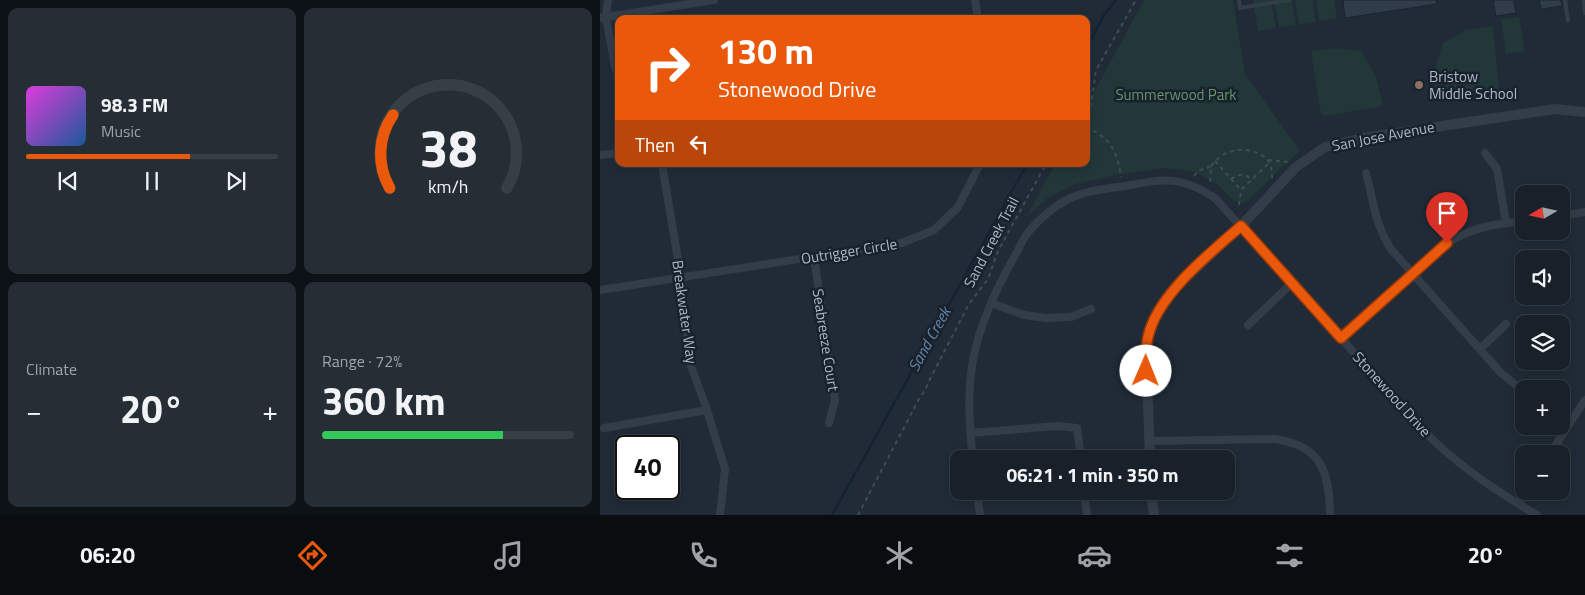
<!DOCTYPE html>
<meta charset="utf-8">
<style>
:root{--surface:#182029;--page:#252d35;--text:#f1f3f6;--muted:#9fa3a8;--line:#363e46;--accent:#ea580c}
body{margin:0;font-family:"Titillium Web",sans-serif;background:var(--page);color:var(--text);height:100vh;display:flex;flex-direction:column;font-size:19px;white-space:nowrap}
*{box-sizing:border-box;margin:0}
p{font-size:16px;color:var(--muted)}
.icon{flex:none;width:28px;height:28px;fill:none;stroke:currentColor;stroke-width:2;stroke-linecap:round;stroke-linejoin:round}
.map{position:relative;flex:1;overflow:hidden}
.sheet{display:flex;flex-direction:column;gap:8px;padding:8px;background:#0d1217;width:600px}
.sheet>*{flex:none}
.guide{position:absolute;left:15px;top:15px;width:475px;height:152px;border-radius:10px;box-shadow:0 2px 8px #0003,0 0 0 1px var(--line);background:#ea580c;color:#fff;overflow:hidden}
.needle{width:32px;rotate:261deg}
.tools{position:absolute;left:915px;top:185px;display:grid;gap:10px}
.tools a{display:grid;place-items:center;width:55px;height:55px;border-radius:10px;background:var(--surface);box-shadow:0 2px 8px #0003,0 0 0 1px var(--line);font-size:25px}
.speed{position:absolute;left:15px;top:435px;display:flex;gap:10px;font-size:25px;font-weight:700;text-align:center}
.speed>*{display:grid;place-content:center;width:65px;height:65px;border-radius:50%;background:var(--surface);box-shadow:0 2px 8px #0003,0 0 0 1px var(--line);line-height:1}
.speed .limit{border:2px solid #111;border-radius:8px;background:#fff;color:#111}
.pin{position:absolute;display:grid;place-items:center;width:42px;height:42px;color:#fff;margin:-51px -21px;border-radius:50% 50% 50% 0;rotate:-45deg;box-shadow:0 0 5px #0007}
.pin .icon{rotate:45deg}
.me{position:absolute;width:55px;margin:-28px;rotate:1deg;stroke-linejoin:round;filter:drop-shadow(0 0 4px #0008)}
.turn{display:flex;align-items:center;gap:18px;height:105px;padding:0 20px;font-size:22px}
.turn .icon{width:65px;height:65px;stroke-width:2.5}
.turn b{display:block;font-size:35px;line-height:42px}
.then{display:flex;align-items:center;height:48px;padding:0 20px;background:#0003;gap:10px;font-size:19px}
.big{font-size:38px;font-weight:700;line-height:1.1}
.sheet .widget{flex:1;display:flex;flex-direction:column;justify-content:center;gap:8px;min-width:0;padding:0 18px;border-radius:10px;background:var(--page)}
.sheet .dial{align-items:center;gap:0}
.dial svg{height:130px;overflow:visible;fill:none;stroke:var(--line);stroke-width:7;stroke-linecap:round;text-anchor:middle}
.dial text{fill:var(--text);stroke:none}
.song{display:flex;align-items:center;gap:15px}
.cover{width:60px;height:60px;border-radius:8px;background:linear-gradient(135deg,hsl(300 70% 55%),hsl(210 70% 35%))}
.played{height:5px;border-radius:2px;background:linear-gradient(90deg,var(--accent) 65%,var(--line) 65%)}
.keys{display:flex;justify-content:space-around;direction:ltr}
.heat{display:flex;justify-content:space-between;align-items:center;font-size:28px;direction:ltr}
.charge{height:8px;border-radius:4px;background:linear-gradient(90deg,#34c759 72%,var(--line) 0)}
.sheet .tiles{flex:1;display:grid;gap:8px;grid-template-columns:repeat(2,1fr)}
.trip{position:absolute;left:350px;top:450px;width:285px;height:50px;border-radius:10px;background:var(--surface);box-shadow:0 2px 8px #0003,0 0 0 1px var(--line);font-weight:700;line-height:50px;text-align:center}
.menu{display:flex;height:80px;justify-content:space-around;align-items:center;background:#0a0d10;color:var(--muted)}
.menu .icon{width:35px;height:35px}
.menu .selected{color:var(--accent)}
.menu b{font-size:22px;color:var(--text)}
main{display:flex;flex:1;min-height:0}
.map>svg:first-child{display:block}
.green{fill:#223738}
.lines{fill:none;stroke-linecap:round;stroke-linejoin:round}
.stream{stroke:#142334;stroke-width:2.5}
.building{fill:#2f3d4b;stroke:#1b242e}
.path{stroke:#3a5051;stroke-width:2;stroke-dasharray:4 4;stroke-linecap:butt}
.service{stroke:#333d48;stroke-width:4}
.minor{stroke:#333d48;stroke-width:8}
.tertiary{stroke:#333d48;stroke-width:10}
.route-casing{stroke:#983908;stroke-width:12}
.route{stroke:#ea580c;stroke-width:9}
.education-dot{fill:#8d6e63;stroke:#19222c;stroke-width:2}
.labels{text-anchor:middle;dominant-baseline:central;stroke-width:5;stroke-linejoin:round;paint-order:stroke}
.poi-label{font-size:15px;fill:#adb8c5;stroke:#19222c;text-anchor:start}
.park-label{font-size:15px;fill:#65956d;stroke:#19222c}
.street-label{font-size:15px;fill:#adb8c5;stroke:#19222c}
.water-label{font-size:16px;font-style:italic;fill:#6584a5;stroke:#19222c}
</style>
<main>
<section class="sheet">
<div class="tiles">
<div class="widget">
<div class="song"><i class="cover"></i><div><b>98.3 FM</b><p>Music</p></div></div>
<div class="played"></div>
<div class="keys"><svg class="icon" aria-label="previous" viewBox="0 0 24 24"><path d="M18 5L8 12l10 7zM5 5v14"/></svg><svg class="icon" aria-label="pause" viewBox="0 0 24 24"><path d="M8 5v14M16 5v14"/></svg><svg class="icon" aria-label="next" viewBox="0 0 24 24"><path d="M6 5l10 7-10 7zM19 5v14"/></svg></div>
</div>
<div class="widget dial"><svg viewBox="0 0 100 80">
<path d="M14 69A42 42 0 1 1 86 69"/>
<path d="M14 69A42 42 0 0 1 16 24" stroke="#ea580c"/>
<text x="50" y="56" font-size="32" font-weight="700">38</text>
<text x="50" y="72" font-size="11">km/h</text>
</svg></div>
<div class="widget"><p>Climate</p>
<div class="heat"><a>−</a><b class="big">20°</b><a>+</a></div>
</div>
<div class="widget"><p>Range · 72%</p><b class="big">360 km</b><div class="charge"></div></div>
</div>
</section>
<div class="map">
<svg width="985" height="515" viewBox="0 0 985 515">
<rect width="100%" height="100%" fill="#202b37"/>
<!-- green -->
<g class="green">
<path d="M 544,0 L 633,0 L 645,74 L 700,151 L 647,201 L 643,203 L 634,201 L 616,183 L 599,174 L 588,171 L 563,168 L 516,175 L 475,184 L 449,197 L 427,216 L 455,164 L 486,164 L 486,107 Z"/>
<path d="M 653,0 L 671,0 L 676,28 L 658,31 Z"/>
<path d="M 674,0 L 692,0 L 696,25 L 679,27 Z"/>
<path d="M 695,0 L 713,0 L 716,22 L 699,24 Z"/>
<path d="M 716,0 L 734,0 L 737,18 L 719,21 Z"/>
<path d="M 919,17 L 925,51 L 906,54 L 901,19 Z"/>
<path d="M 893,26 L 899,90 L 897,92 L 835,100 L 834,71 L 843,43 L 866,30 Z"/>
<path d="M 736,48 L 761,51 L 776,76 L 783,106 L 724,116 L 721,114 L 711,51 Z"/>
</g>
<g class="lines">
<!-- stream -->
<g class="stream">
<path d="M 486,49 L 504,15 L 516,0"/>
<path d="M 232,515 L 427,164"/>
</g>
</g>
<!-- building -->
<g class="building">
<path d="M 743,0 L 836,0 L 837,4 L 745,18 Z"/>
<path d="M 893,0 L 914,0 L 916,13 L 896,16 Z"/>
<path d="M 939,0 L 961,0 L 962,6 L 941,9 Z"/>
</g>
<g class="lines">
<!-- path -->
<g class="path">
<path d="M 486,114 L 491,105 L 496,70 L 536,0"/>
<path d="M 486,127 C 511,139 517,150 521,177"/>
<path d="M 668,160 L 688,162"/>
<path d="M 615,161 L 641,190 L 669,163"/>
<path d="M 611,166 C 616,160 622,154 630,152 C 642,147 662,151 669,162 C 672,167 672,172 672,178"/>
<path d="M 594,176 L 598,171 L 611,166 L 610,183"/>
<path d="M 631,179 C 638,174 644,173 651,179"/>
<path d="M 639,205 L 641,190"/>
<path d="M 258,515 L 319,399 L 325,390 L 330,379 L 369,304 L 388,279 L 398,251 L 446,164"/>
</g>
<!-- service -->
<g class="service">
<path d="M 639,0 L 640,8 L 689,0"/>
<path d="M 965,0 L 968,21"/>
<path d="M 984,0 L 985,13"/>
</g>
<!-- minor -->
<g class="minor">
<path d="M 8,0 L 6,17 L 15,67 L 19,76"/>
<path d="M 375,0 L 378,19"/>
<path d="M 0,18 L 114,0"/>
<path d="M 885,153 L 897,169 L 906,223"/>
<path d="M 0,155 L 19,153"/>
<path d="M 62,164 L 81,277 L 91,366 L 107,410 L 125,469 L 120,515"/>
<path d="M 766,173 C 774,202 774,221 790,248 L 900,372 L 924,392"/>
<path d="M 961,216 L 985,212"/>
<path d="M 214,257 L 235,400 L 229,423"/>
<path d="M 0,290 L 302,243 L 334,230 L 358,207 L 380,164"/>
<path d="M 391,303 L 424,315 L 446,318 L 471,317 L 491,309"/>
<path d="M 648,325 L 691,284"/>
<path d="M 741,338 L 847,243 C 875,226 892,225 924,221"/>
<path d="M 880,349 L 906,324"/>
<path d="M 961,416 L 970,422"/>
<path d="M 4,428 L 107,410"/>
<path d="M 371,433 L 457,426 L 477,428 L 481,459"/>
<path d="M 549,441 L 675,439 C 723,446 729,473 730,515"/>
<path d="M 950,454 L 985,400"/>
<path d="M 373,459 C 369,426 367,393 373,360 C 380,322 398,285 417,252 C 421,244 425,235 431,229 C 440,219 451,209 463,202 C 481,191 504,189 525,186 C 564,179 580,175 615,198 L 829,436 C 861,468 899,493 937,515"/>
<path d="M 377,491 L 380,515"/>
<path d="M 484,491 L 487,515"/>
<path d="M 919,503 L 927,491"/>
</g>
<!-- tertiary -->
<g class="tertiary">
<path d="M 550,459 L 546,350 C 550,326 559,306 576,287 L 641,226 L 696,167 L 725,147 L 763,138 L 955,109 L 985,112"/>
<path d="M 551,491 L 554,515"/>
</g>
</g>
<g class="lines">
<!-- route casing -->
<g class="route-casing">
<path id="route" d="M 546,371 C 546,359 545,346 549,333 C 560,293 610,253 641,226 L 741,338 L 847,243"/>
</g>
<!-- route -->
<use href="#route" class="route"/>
</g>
<!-- markers -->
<circle class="education-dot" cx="819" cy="85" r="5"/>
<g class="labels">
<!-- poi labels -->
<g class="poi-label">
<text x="829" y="76">Bristow<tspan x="829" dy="17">Middle School</tspan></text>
</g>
<!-- park labels -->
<g class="park-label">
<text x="576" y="94">Summerwood Park</text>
</g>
<!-- street labels -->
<g class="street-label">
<text transform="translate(783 136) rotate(-11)">San Jose Avenue</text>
<text transform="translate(391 242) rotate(-62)">Sand Creek Trail</text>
<text transform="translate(249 251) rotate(-9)">Outrigger Circle</text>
<text transform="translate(85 312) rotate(82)">Breakwater Way</text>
<text transform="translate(226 340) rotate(81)">Seabreeze Court</text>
<text transform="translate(792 394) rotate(48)">Stonewood Drive</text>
</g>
<!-- water labels -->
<g class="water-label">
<text transform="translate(329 339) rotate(-61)">Sand Creek</text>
</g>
</g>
</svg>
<div class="tools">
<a><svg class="needle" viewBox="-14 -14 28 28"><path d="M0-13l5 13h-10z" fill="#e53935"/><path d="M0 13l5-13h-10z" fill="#9fa3a8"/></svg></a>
<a><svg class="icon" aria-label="sound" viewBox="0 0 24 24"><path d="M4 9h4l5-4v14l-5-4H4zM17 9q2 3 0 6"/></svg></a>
<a><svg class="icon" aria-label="layers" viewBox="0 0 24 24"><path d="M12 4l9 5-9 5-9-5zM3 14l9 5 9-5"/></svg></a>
<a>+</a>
<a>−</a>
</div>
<div class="speed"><div class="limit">40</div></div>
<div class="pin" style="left:847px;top:243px;background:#d93025"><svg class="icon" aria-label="arrive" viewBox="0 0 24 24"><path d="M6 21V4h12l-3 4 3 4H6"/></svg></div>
<svg class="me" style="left:546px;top:371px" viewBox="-20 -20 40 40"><circle r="19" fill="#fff"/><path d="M0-13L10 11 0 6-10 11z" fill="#ea580c"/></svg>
<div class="trip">06:21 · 1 min · 350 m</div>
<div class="guide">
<div class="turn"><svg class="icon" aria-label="right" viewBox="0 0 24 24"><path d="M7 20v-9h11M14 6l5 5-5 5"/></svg><div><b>130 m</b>Stonewood Drive</div></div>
<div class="then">Then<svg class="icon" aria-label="left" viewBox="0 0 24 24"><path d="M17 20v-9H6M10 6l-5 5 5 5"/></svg></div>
</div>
</div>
</main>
<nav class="menu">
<b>06:20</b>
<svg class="icon selected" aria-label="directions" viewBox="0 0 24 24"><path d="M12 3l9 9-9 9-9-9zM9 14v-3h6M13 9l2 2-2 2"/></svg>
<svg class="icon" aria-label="music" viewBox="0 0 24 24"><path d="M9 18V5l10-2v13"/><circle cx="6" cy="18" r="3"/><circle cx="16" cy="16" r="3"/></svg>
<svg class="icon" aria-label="phone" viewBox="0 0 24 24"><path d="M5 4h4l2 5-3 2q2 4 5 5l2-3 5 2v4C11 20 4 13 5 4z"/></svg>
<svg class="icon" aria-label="climate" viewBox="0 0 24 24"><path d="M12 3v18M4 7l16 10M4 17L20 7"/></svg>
<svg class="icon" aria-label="car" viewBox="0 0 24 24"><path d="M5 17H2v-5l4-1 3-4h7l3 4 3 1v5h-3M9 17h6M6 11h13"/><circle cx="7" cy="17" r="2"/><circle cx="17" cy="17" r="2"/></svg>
<svg class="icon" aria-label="filters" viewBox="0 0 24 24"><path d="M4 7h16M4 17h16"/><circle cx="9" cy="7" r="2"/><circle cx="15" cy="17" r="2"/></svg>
<b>20°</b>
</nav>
